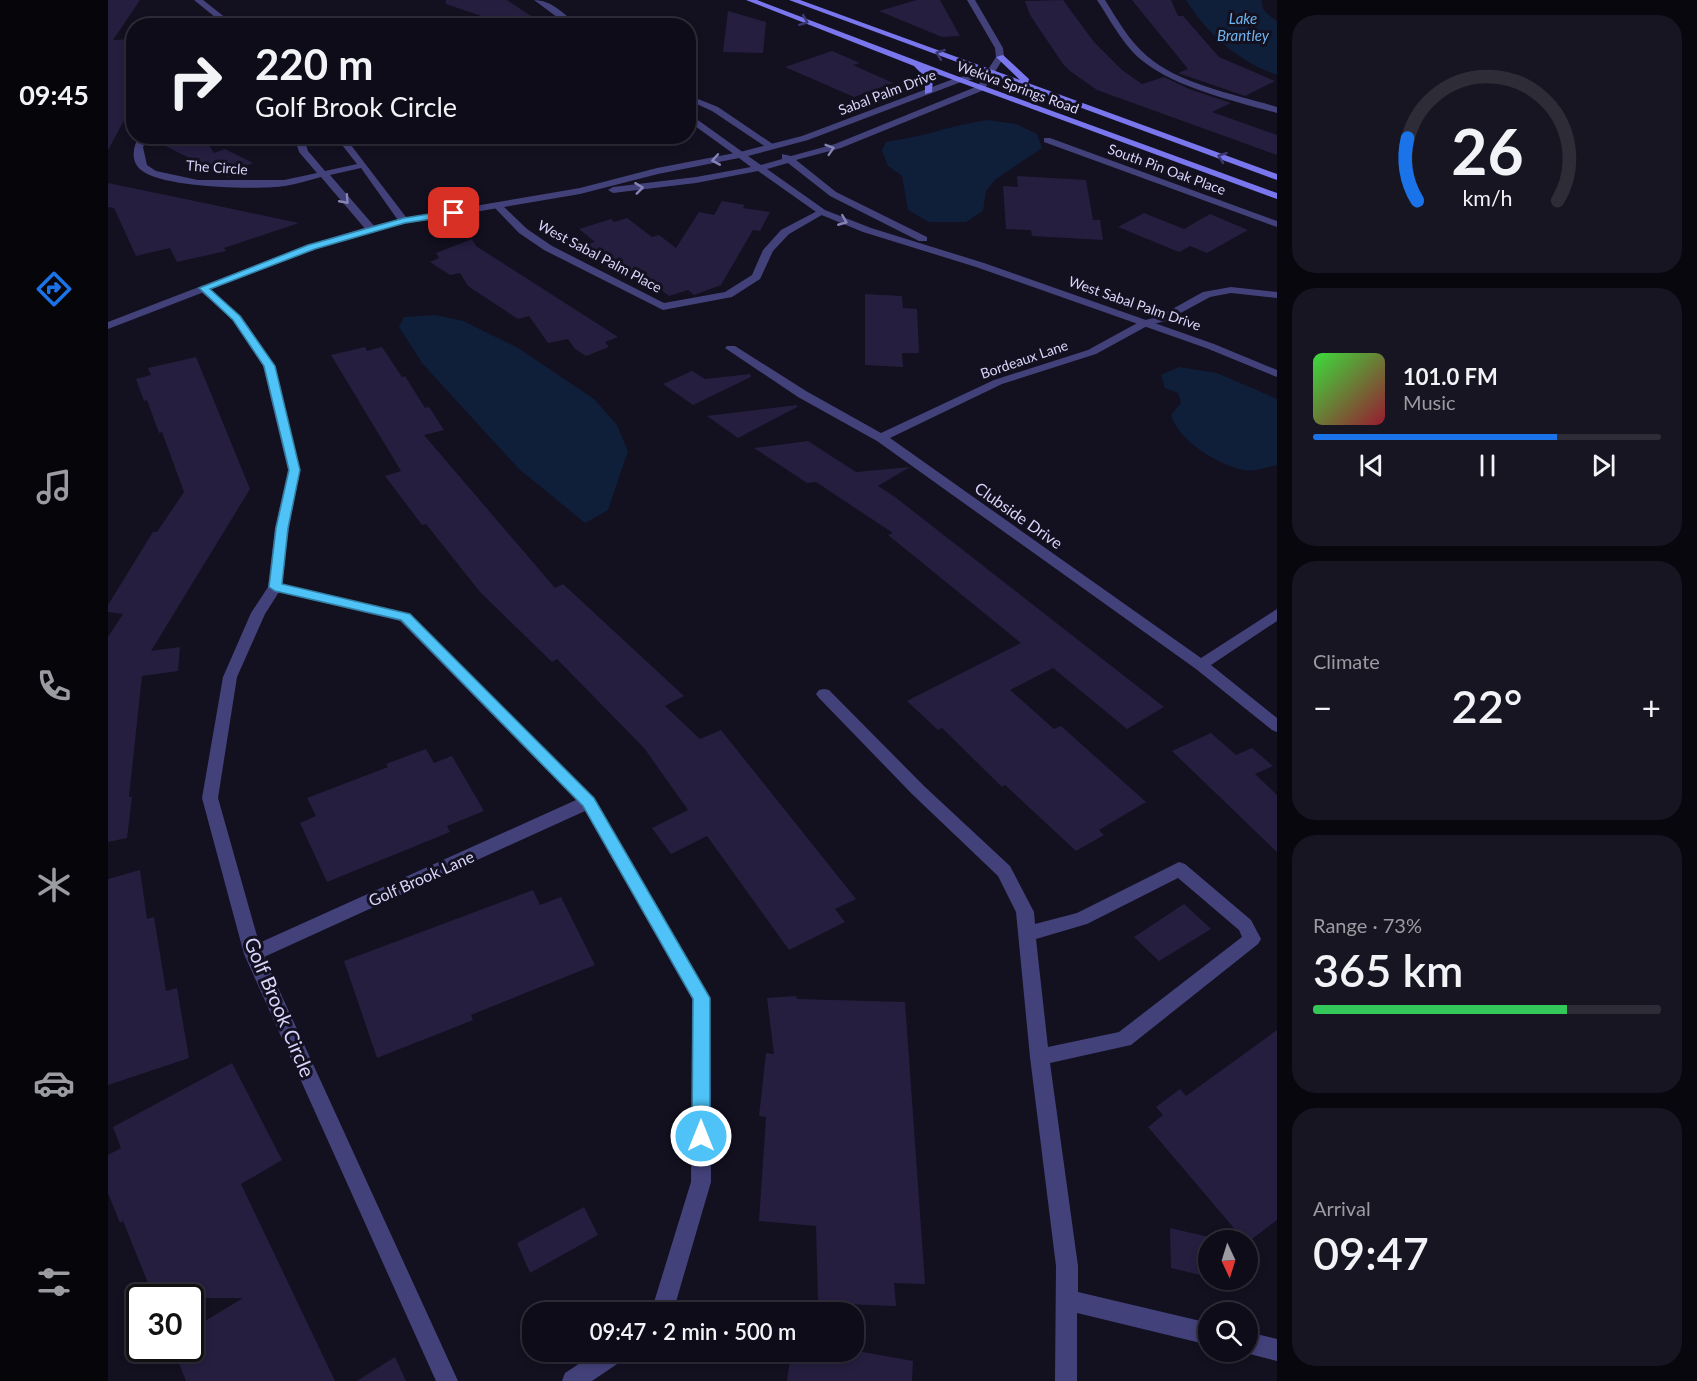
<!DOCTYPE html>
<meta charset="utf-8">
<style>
:root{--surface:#0e0c18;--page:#171521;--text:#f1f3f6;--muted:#9b9ba2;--line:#2e2c37;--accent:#1a73e8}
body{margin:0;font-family:Lato,sans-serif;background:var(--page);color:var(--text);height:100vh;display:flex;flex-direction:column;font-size:22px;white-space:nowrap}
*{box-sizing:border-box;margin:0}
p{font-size:20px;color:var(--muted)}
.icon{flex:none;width:33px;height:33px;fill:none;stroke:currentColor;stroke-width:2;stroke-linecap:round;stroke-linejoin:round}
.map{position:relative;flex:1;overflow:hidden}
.side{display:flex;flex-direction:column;gap:15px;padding:15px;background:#08070d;width:420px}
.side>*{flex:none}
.top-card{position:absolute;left:18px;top:18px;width:570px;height:126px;border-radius:24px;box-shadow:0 3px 9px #0003,0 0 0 2px var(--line);background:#0e0c18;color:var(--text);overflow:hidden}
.needle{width:39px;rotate:176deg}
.buttons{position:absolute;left:1090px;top:1230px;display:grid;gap:12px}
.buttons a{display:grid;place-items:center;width:60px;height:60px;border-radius:50%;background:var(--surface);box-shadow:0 3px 9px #0003,0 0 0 2px var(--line);font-size:30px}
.speed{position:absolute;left:18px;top:1284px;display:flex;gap:12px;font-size:30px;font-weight:700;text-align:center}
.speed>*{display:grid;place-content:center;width:78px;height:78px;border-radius:50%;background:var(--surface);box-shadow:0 3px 9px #0003,0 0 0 2px var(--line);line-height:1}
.speed .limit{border:3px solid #111;border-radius:9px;background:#fff;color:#111}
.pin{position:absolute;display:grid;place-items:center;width:51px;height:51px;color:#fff;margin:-26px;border-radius:12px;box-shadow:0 3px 9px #0006}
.me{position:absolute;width:66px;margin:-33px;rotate:0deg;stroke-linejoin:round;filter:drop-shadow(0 0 4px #0008)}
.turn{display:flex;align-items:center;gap:21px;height:126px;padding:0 30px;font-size:27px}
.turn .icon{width:78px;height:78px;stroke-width:2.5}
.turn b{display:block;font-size:42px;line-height:51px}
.big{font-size:45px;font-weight:600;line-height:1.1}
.side .card{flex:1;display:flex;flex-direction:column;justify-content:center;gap:9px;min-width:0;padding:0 21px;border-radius:24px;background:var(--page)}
.side .dial{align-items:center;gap:0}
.dial svg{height:156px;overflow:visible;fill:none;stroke:var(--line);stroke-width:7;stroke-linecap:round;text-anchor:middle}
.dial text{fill:var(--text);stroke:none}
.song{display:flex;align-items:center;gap:18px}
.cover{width:72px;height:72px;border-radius:9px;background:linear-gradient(135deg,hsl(120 70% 55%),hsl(350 70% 35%))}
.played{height:6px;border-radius:3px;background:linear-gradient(90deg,var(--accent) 70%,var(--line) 70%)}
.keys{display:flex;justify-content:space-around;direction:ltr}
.heat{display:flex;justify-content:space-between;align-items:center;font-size:33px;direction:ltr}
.charge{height:9px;border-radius:4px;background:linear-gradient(90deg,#34c759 73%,var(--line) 0)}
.trip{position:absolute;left:414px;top:1302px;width:342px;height:60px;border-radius:24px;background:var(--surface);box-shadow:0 3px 9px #0003,0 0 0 2px var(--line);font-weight:600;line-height:60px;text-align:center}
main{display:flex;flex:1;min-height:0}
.tabs{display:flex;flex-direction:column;width:108px;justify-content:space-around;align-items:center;background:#06050a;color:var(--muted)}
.tabs .icon{width:42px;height:42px}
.tabs .selected{color:var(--accent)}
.tabs b{font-size:27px;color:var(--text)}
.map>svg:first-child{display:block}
.water{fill:#0f1f3a}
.building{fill:#251e3f}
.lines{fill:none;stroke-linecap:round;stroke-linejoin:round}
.minor{fill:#43417a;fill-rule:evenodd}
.tertiary{fill:#43417a;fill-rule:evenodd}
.secondary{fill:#7a77ee;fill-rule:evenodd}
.oneway{stroke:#3c3972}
.oneway2{stroke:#8684b4}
.route{fill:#4fc3f7;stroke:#337fa1;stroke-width:1.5}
.labels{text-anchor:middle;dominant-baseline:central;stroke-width:6;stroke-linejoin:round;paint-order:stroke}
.far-street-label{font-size:14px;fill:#d9d5fa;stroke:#131020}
.far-water-label{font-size:15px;font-style:italic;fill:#6fb3ed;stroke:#131020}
.street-label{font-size:16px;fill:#d9d5fa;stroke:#131020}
.near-street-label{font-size:20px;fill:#d9d5fa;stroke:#131020}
</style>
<main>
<nav class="tabs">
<b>09:45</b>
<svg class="icon selected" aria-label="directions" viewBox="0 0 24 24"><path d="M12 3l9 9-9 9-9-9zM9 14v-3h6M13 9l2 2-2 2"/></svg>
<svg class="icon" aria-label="music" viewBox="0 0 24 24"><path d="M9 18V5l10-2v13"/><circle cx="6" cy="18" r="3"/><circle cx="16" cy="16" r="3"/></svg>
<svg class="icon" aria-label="phone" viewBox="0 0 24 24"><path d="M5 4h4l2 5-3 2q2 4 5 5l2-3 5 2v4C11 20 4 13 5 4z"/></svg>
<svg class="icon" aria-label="climate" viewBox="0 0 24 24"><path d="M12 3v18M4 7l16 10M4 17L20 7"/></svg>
<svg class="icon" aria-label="car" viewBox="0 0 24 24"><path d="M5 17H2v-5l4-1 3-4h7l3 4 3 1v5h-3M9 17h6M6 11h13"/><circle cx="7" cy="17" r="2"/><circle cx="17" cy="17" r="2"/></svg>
<svg class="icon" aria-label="filters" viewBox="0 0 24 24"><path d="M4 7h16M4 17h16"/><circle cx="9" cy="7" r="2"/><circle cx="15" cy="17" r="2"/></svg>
</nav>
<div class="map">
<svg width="1169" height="1381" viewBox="0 0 1169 1381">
<rect width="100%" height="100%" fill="#131020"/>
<!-- water -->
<g class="water">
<path d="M 1078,0 L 1154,0 C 1152,10 1162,16 1169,21 L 1169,75 C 1130,61 1100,35 1078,0 Z"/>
<path d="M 879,120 L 908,124 L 929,134 L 934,148 L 888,179 L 878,191 L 875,211 L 858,222 L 821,222 L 800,210 L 794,176 L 780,166 L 774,150 L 778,142 C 814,137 845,125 879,120 Z"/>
<path d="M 328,315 L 355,321 L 410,348 L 486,399 L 509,425 L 520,451 L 500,510 L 477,523 L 411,469 L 314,363 L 291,327 L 296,317 Z"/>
<path d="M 1071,367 L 1109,373 L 1169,399 L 1169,465 C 1159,467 1146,472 1136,470 C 1111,465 1070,441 1063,415 L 1073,403 L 1070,393 L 1057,388 L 1053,375 Z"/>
</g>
<!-- building -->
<g class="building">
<path d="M 0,0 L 32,0 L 5,40 L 26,39 L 26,102 L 0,150 Z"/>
<path d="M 338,0 L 399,0 L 438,26 L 403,26 L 338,4 Z"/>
<path d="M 809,0 L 832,0 L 852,36 L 834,37 L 771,11 Z"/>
<path d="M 955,0 L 986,42 L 1014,70 L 1034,84 L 1056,77 L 1081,89 L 1123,103 L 1104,112 L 1169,135 L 1169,155 L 989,90 L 962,71 L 955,64 L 922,15 L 917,1 Z"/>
<path d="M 1024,0 L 1063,0 L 1070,16 L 1075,16 L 1111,57 L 1167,81 L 1137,96 L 1070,73 L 1080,69 Z"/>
<path d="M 620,11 L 658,22 L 655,53 L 615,52 Z"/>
<path d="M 724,51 L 752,63 L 745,65 L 785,83 L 746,97 L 677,67 Z"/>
<path d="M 42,136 L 95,136 L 106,153 L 117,149 L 145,163 L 119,174 L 122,178 L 41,138 Z"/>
<path d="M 909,176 L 978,180 L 985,220 L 992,220 L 995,240 L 924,236 L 923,230 L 898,229 L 895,186 L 910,187 Z"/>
<path d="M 0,183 L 106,205 L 191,223 L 116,248 L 118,251 L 69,262 L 62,248 L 28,256 L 6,208 L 0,207 Z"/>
<path d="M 614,201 L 637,205 L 635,208 L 662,212 L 652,231 L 645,230 L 613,285 L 586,295 L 580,290 L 561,296 L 540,280 L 535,282 L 511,263 L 505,265 L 479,244 L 487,242 L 471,229 L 503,219 L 506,222 L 519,218 L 544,237 L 551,235 L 568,248 L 591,212 L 606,215 Z"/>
<path d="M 1036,213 L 1076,229 L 1102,214 L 1140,230 L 1099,253 L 1082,246 L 1071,252 L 1010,227 Z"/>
<path d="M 364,239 L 368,246 L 510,337 L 497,342 L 501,347 L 478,356 L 467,349 L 460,339 L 440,343 L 421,316 L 410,319 L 360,286 L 352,273 L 342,275 L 322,262 L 331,258 L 328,253 Z"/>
<path d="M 757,294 L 794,296 L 795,308 L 809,309 L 811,353 L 794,353 L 795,367 L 757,365 Z"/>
<path d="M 257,347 L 259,351 L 274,347 L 294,377 L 297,376 L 317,408 L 321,407 L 336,430 L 316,435 L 447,588 L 455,584 L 576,696 L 557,706 L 592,739 L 613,730 L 748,899 L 727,909 L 737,922 L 681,950 L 599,836 L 563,854 L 544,828 L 580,810 L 536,748 L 449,659 L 444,662 L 372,592 L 318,524 L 314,525 L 277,476 L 293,471 L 223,355 Z"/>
<path d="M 88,357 L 142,489 L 43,651 L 72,647 L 70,671 L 34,676 L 21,797 L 24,797 L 19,838 L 0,842 L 0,637 L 15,614 L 0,612 L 0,605 L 45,532 L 49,532 L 76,492 L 54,432 L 51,433 L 39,400 L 36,401 L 28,379 L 43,375 L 40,368 Z"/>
<path d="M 584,371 L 597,379 L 642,374 L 643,377 L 585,405 L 555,384 Z"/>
<path d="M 689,405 L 689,407 L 630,438 L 599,416 Z"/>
<path d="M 700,441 L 748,472 L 802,467 L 770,486 L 787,497 L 1056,707 L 1019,729 L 945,668 L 902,690 L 946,729 L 953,726 L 1038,802 L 991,830 L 996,835 L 968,851 L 897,785 L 894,787 L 834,728 L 830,730 L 799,701 L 913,643 L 780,535 L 785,533 L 708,482 L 699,483 L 646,448 Z"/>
<path d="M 1103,733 L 1128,755 L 1144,748 L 1165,766 L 1147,774 L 1169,795 L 1169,852 L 1064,751 Z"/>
<path d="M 318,749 L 326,763 L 344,756 L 376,811 L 339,826 L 342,832 L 219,882 L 192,823 L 208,816 L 199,798 L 280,767 L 278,764 Z"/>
<path d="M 32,870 L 39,919 L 46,917 L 58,991 L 69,988 L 81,1058 L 0,1085 L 0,879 Z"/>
<path d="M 425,890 L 432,905 L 453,897 L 487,965 L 363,1015 L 365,1020 L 269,1058 L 236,961 Z"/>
<path d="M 1076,904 L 1103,929 L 1051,961 L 1026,937 Z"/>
<path d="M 688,996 L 689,999 L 797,1002 L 817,1284 L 786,1283 L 788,1306 L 710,1303 L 708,1226 L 651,1221 L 658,1117 L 651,1116 L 658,1053 L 666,1054 L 659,998 Z"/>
<path d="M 1169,1030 L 1169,1220 L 1140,1242 L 1136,1240 L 1040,1127 L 1055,1115 L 1048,1107 L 1072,1089 L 1078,1096 Z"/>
<path d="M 124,1063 L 174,1160 L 133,1184 L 227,1381 L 78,1381 L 65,1348 L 82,1348 L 82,1330 L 135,1298 L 46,1298 L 15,1221 L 12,1223 L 0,1193 L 0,1155 L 13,1148 L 5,1127 Z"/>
<path d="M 476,1207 L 490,1235 L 422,1273 L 409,1243 Z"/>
<path d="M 1062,1228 L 1101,1237 L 1101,1277 L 1063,1268 Z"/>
<path d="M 683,1352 L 755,1352 L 805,1361 L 804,1381 L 679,1381 Z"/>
<path d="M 287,1357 L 298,1381 L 249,1381 Z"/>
</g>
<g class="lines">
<!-- minor -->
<g class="minor">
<path d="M 86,0 L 95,0 L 128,26 L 118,26 Z"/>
<path d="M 426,0 C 443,0 457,14 470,26 L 461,26 Z"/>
<path d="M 989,0 L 997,0 C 1009,19 1021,41 1039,56 C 1070,84 1130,95 1169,107 L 1169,113 C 1129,102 1069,88 1036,62 C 1016,47 1003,21 989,0 Z"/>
<path d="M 580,95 L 610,107 L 669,147 L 661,149 L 604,111 L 580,100 Z"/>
<path d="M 580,113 L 636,153 L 636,157 L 630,157 L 580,121 Z"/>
<path d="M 31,136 L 40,136 L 35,147 L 39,165 L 48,171 L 90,180 L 176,180 L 209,173 L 191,152 L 186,136 L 195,136 L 200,151 L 217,171 L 249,164 L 227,136 L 236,136 L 301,221 L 292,223 L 253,168 L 222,175 L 267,227 L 267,231 L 259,231 L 213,177 C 201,180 189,184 177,186 C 149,190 54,188 33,170 C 22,161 25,147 31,136 Z"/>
<path d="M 936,138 L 942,138 L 1169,221 L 1169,227 L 936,142 Z"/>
<path d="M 387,204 L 393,204 L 419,229 L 444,246 L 556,303 L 617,292 L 644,275 L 655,250 L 673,230 L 711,210 L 719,212 L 681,234 L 665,251 L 652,279 L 624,297 L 555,310 L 436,250 L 411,233 L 387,208 Z"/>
<path d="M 95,285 L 133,316 L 167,366 L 192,470 L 181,528 L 174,584 L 302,614 L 486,798 L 599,992 L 602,998 L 603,1182 L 565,1312 L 543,1312 L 583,1182 L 584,999 L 477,811 L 156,957 L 350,1381 L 328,1381 L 136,954 L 94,798 L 115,677 L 143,613 L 160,587 L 167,528 L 180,470 L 155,366 L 125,320 L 91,290 L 90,288 ZM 171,592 L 292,621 L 468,800 L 151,943 L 110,798 L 129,677 L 157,614 Z"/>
<path d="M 1123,287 L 1169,292 L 1169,298 L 1123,293 L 1102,297 L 1058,321 L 1041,325 L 988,354 L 894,384 L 782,438 L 1093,658 L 1169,609 L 1169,621 L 1103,665 L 1169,718 L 1169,732 L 1164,730 L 1088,669 L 769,441 L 690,397 L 617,348 L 619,346 L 627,346 L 698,391 L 773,433 L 886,380 L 980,350 L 1033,321 L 1050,317 L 1095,292 Z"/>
<path d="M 716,689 L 721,690 L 816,786 L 902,866 L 926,912 L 927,924 L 969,913 L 1071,862 L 1077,864 L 1143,920 L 1153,939 L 1150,944 L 1023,1045 L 942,1063 L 970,1266 L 970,1292 L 1101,1323 L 1101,1345 L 969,1313 L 969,1381 L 947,1381 L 948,1266 L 922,1057 L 908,912 L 890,876 L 804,794 L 711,698 L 708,694 L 711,690 ZM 1070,878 L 1131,930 L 1134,937 L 1011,1032 L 940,1047 L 928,939 L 979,924 Z"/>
<path d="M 1140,1332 L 1169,1339 L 1169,1361 L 1134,1352 L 1140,1352 Z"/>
<path d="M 489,1352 L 518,1352 L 515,1360 L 484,1381 L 454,1381 L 457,1373 Z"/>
</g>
<!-- tertiary -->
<path class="tertiary" d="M 859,0 L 867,0 L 895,48 L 896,57 L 876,90 L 733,148 L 688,160 L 728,192 L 819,237 L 819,241 L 811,241 L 722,196 L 680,163 L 659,169 L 717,210 L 763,228 L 876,263 L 1106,344 L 1169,370 L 1169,377 L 1098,348 L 868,267 L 755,232 L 711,214 L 650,171 L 588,183 L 505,193 L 500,190 L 505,187 L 588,177 L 643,167 L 631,158 L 550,174 L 472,194 L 296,224 L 266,231 L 208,249 L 0,329 L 0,322 L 200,245 L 259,227 L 296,218 L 472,188 L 549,168 L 632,152 L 694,136 L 848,78 L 879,71 L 888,57 L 887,48 ZM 875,77 L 870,86 L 727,144 L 683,156 L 674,154 L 674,159 L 653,165 L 640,156 L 700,140 L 853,82 Z"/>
<!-- secondary -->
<g class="secondary">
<path d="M 638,0 L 649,0 L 854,78 L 1169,193 L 1169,199 L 821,71 L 825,76 L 824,92 L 817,94 L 817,77 L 806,66 Z"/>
<path d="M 681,0 L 692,0 L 912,80 L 888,57 L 895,55 L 921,79 L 920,83 L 1169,174 L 1169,180 Z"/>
</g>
</g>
<!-- one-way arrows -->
<defs><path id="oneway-chevron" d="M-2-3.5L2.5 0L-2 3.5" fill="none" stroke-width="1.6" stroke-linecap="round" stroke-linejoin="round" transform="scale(1.5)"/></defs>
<g class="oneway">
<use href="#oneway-chevron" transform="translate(696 21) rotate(21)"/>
<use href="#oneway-chevron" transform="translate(832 54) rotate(-160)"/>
<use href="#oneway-chevron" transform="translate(1114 157) rotate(-160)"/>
</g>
<g class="oneway2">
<use href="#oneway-chevron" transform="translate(722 149) rotate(-17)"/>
<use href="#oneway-chevron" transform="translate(608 160) rotate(170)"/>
<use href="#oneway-chevron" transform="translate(531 188) rotate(-7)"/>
<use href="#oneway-chevron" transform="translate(237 200) rotate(48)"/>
<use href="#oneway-chevron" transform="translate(735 221) rotate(22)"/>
</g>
<!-- route -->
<path class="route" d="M 346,210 L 350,211 L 350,215 L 297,223 L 207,249 L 102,289 L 132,316 L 167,366 L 192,470 L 180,528 L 174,584 L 302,614 L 486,798 L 602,998 L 602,1136 L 599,1142 L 593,1145 L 586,1142 L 584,1136 L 585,999 L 475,806 L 293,620 L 167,591 L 161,587 L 168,528 L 181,470 L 176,449 L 156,366 L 125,320 L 91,288 L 200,245 L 296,218 Z"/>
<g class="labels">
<!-- far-street labels -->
<g class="far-street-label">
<text transform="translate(910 87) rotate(20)">Wekiva Springs Road</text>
<text transform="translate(779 92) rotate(-21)">Sabal Palm Drive</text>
<text transform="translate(109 167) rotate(4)">The Circle</text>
<text transform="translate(1059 169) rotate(20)">South Pin Oak Place</text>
<text transform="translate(492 256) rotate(28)">West Sabal Palm Place</text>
<text transform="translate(1027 303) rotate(19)">West Sabal Palm Drive</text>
<text transform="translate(916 359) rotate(-19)">Bordeaux Lane</text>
</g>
<!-- far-water labels -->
<g class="far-water-label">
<text x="1135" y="18">Lake<tspan x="1135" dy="17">Brantley</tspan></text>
</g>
<!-- street labels -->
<g class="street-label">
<text transform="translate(911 515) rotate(35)">Clubside Drive</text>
<text transform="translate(313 878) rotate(-24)">Golf Brook Lane</text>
</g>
<!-- near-street labels -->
<g class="near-street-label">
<text transform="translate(172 1007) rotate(67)">Golf Brook Circle</text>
</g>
</g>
</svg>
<div class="buttons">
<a><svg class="needle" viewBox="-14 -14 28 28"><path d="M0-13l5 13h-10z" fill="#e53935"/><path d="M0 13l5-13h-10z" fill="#9b9ba2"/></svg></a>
<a><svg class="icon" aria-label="search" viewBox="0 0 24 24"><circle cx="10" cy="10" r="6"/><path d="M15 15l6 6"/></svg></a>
</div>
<div class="speed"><div class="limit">30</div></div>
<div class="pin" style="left:346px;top:213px;background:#d93025"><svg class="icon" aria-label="arrive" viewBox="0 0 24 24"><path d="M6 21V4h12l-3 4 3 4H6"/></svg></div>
<svg class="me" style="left:593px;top:1136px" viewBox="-20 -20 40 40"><circle r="17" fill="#4fc3f7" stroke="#fff" stroke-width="3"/><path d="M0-11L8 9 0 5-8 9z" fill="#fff"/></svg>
<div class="trip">09:47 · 2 min · 500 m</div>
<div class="top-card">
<div class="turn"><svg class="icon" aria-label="right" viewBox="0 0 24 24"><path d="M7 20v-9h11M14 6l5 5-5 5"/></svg><div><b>220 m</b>Golf Brook Circle</div></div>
</div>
</div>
<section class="side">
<div class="card dial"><svg viewBox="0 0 100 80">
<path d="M14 69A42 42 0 1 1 86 69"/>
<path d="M14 69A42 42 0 0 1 9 37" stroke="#1a73e8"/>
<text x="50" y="56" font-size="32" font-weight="700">26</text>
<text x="50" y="72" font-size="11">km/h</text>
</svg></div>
<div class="card">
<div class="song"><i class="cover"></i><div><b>101.0 FM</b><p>Music</p></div></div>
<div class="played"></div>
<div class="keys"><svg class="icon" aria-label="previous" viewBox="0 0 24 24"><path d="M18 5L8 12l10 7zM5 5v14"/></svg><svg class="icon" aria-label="pause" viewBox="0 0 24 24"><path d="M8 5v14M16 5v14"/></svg><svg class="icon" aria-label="next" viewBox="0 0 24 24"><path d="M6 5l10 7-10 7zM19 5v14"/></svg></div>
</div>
<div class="card"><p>Climate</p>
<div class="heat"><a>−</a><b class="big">22°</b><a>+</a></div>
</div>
<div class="card"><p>Range · 73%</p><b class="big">365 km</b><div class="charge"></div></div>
<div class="card"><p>Arrival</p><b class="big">09:47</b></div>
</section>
</main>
